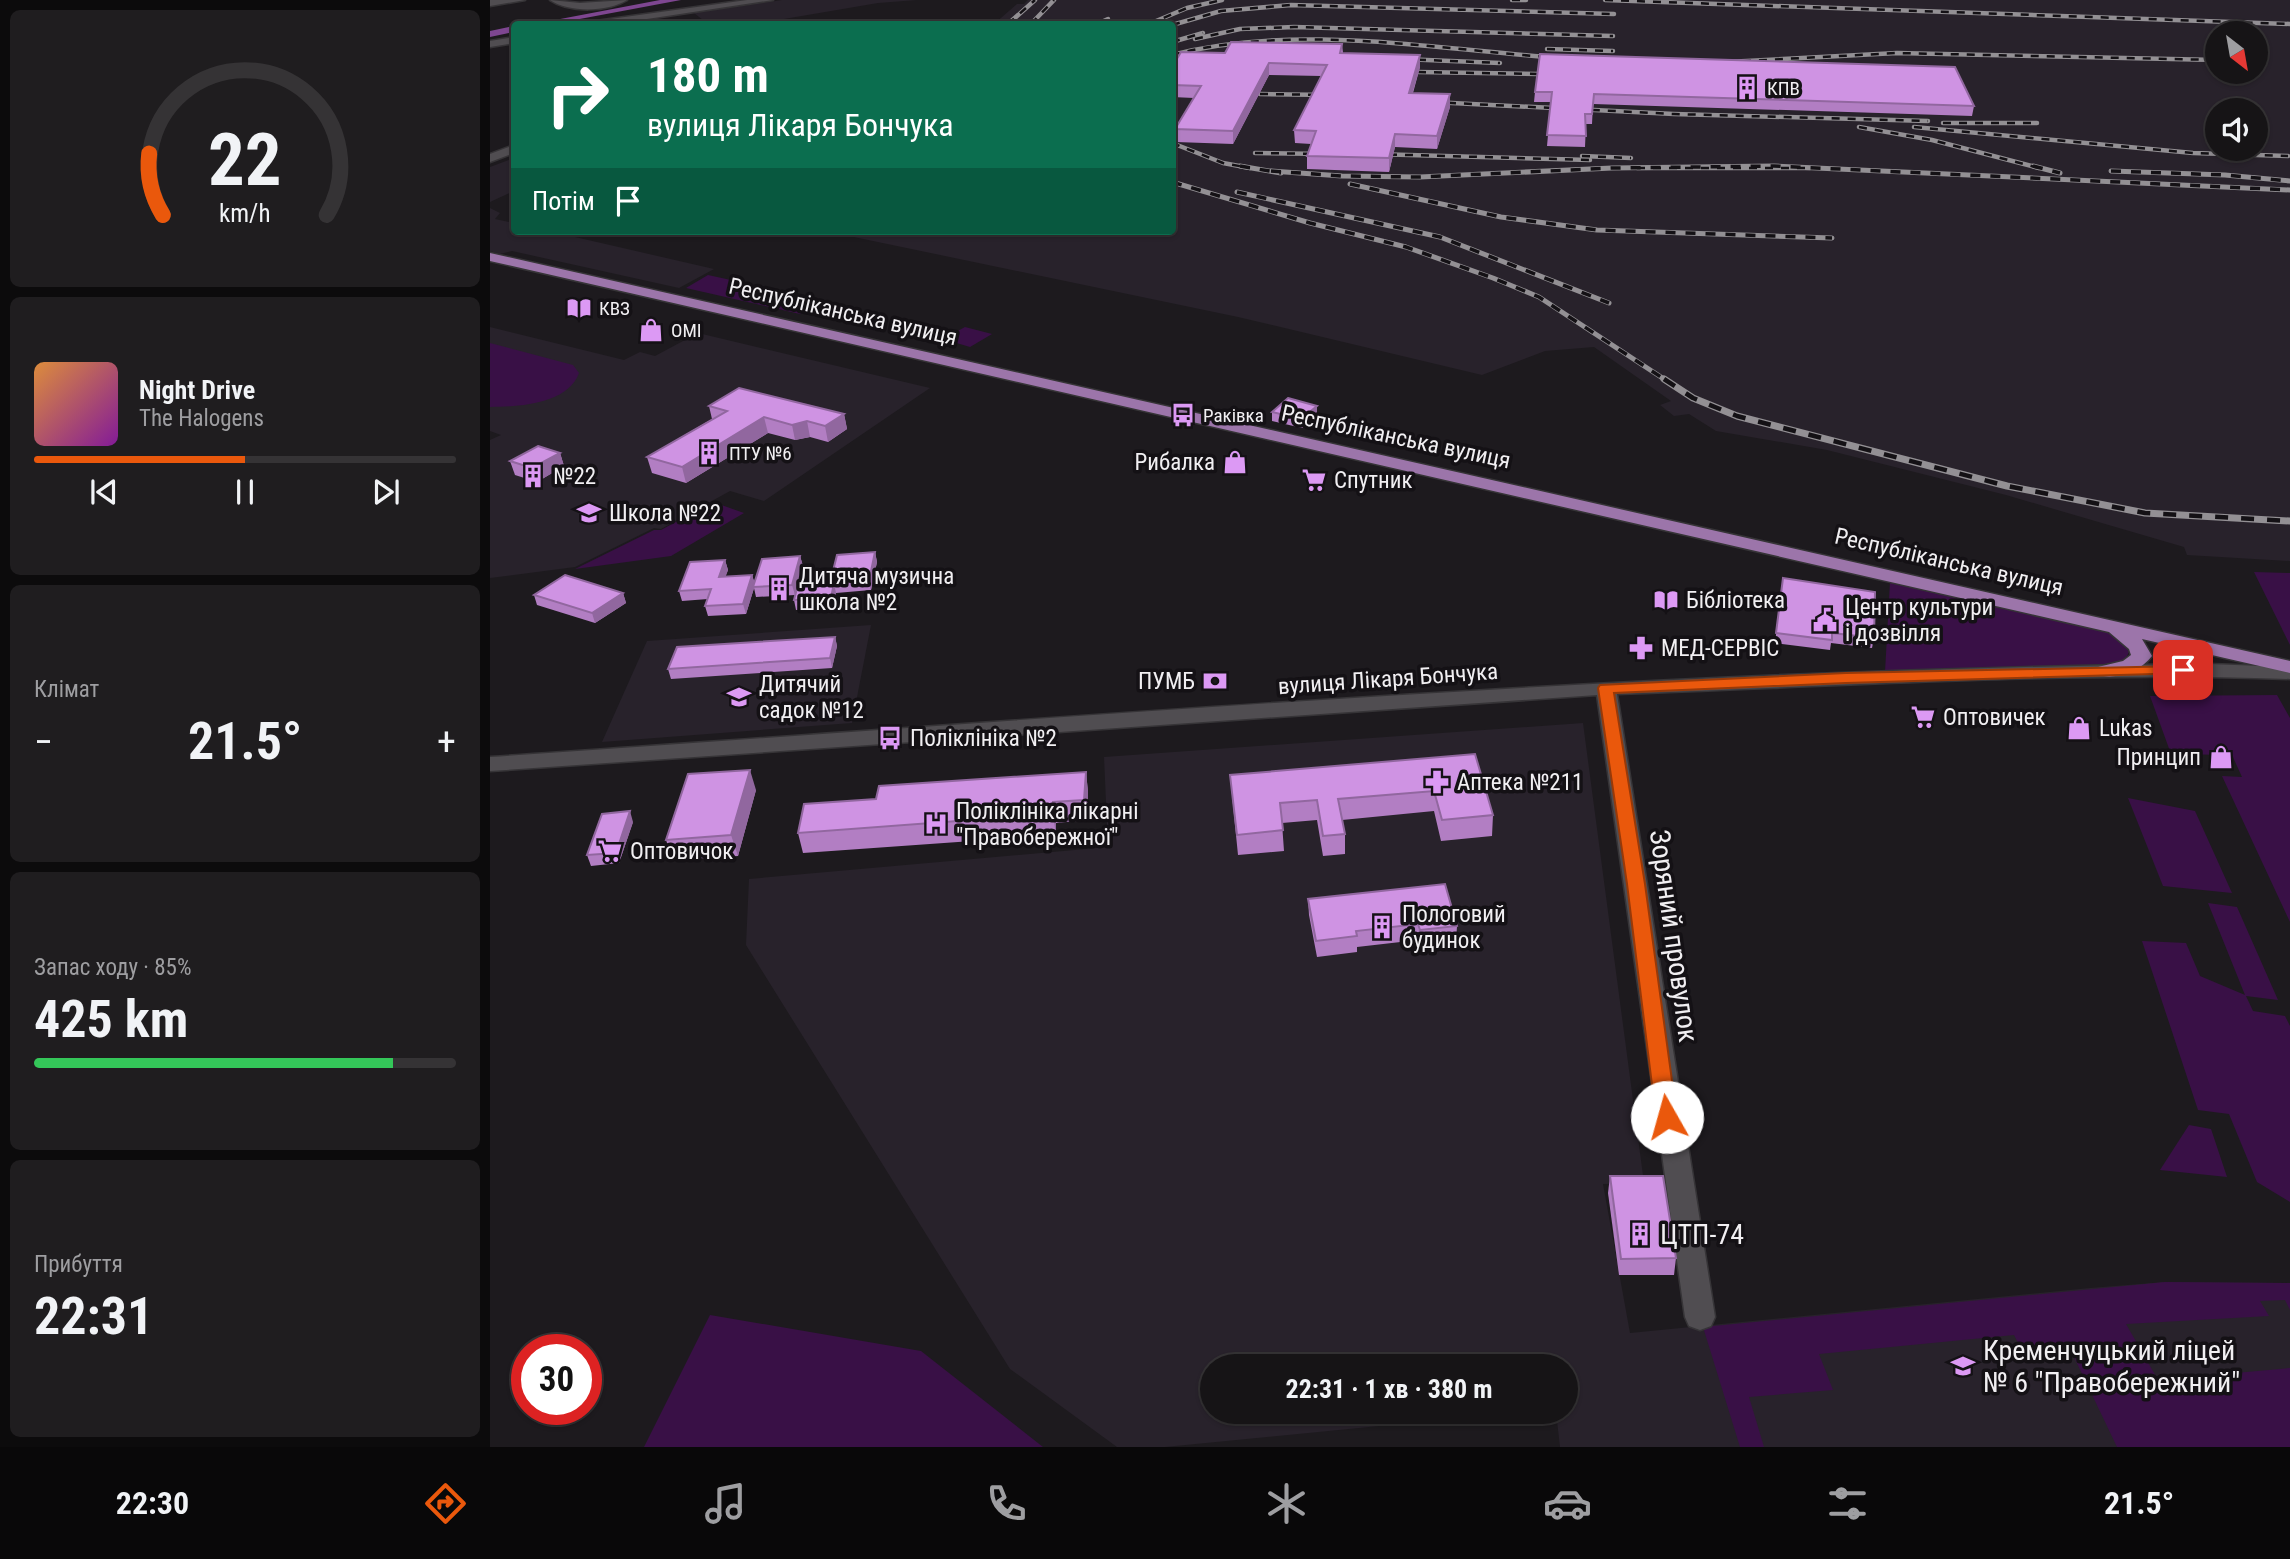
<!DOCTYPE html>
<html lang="uk">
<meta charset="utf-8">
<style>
:root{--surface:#161416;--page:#1f1d1f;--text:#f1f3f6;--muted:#9e9ea1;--line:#353335;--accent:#ea580c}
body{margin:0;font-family:"Roboto Condensed",sans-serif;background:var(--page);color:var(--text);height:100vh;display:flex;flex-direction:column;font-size:26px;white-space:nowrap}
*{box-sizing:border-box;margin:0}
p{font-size:23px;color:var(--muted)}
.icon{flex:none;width:38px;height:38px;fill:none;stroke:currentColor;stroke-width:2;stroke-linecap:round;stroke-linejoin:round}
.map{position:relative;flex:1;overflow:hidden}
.panel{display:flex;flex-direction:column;gap:10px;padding:10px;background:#0c0b0c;width:490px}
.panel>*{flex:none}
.banner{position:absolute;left:21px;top:21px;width:665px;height:214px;border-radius:7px;box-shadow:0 2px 5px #0004,0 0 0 2px var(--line);background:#0b6e4f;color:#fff;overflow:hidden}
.needle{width:46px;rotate:149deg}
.tools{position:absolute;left:1715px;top:21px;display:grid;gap:14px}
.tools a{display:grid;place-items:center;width:63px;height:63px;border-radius:50%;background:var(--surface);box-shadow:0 2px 5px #0004,0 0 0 2px var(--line);font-size:35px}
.speed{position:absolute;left:21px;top:1334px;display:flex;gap:14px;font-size:35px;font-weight:700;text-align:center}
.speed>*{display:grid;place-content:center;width:91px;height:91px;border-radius:50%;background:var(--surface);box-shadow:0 2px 5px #0004,0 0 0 2px var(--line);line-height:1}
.speed .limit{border:10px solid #d22;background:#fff;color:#111}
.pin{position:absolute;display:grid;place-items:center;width:60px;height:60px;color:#fff;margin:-30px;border-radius:14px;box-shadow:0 4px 10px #0006}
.me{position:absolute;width:77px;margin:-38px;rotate:353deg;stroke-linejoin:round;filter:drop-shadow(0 0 5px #0008)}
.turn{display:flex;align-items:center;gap:24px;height:147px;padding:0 21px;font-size:32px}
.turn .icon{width:91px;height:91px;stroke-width:2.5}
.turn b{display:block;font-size:49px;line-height:60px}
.then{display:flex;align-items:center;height:66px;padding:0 21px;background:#0003;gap:14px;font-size:26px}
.big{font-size:52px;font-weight:700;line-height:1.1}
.panel .tile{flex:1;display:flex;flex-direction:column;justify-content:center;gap:10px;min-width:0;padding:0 24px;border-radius:10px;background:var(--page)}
.panel .dial{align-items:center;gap:0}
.dial svg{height:182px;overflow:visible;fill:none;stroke:var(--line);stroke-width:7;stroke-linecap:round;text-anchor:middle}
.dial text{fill:var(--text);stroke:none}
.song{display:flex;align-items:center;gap:21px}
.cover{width:84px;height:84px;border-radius:10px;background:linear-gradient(135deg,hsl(30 70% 55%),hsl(290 70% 35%))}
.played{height:7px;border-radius:4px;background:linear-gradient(90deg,var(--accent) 50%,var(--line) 50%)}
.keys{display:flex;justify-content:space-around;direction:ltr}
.heat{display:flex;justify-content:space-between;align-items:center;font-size:38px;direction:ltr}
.charge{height:10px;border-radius:5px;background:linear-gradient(90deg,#34c759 85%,var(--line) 0)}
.trip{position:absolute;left:710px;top:1354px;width:378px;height:70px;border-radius:35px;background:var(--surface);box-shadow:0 2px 5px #0004,0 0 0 2px var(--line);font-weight:700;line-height:70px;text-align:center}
.menu{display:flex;height:112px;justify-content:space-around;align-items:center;background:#090809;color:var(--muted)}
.menu .icon{width:49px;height:49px}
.menu .active{color:var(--accent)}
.menu b{font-size:32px;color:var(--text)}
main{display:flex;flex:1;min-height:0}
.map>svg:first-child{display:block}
.built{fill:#28222b;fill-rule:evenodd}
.green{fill:#391046}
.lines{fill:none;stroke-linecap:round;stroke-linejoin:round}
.canal{fill:#7e4691;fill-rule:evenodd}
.minor-casing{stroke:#363437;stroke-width:3}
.major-casing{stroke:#363437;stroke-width:3}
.minor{fill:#504d51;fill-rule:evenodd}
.major{fill:#9c75aa;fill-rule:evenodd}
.rail-far2-casing{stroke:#939094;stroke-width:4.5}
.rail-far1-casing{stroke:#939094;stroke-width:5}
.rail-casing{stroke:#939094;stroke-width:7}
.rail-far2{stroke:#141115;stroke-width:2.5;stroke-dasharray:8;stroke-linecap:butt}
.rail-far1{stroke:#141115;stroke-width:3.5;stroke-dasharray:10;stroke-linecap:butt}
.rail{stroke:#141115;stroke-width:4.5;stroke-dasharray:13;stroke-linecap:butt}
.wall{fill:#b27ec3}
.shaded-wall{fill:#91679f}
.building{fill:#cf93e3;stroke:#91679f;stroke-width:2}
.route{fill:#ea580c;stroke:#983908;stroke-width:2}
.labels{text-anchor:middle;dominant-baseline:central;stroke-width:7;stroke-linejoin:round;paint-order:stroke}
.far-poi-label{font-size:19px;fill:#f1eff2;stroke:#141115;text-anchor:start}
.street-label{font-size:23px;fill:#f1eff2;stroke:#141115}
.poi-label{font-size:23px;fill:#f1eff2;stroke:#141115;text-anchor:start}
.near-street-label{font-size:28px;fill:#f1eff2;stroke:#141115}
.near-poi-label{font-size:28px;fill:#f1eff2;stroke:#141115;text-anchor:start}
</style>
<main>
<section class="panel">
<div class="tile dial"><svg viewBox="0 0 100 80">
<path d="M14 69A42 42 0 1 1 86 69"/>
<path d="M14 69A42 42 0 0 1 8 42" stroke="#ea580c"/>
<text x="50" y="56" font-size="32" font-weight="700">22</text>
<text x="50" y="72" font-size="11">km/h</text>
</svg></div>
<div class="tile">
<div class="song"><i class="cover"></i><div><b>Night Drive</b><p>The Halogens</p></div></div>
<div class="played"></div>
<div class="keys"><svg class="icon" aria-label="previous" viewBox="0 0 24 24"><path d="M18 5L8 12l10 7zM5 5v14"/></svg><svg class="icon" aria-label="pause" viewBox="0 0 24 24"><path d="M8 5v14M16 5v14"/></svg><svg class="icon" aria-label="next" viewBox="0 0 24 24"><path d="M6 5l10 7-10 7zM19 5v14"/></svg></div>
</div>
<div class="tile"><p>Клімат</p>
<div class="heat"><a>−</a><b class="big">21.5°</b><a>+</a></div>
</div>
<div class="tile"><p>Запас ходу · 85%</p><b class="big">425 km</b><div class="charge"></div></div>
<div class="tile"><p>Прибуття</p><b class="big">22:31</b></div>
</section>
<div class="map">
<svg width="1800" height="1447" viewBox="0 0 1800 1447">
<rect width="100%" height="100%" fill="#1d1a1e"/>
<!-- built -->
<g class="built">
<path d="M 292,0 L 427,0 L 388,3 L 264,24 L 218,24 L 204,13 Z"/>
<path d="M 538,0 L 1800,0 L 1800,561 L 1697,555 L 1694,547 L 1516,495 L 1337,450 L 1226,431 L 1199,414 L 1184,416 L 1170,405 L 1181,401 L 1104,347 L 1055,351 L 992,375 L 748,317 L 335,231 L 682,231 L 682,24 L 504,24 L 527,4 L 534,4 ZM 1727,33 L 1766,33 L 1766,72 L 1727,72 ZM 1727,110 L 1766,110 L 1766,149 L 1727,149 Z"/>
<path d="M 24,158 L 24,191 L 0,202 L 0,167 Z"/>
<path d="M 0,208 L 10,213 L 5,219 L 24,223 L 24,231 L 59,231 L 224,269 L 189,288 L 22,251 L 10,254 L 0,251 Z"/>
<path d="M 0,327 L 134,360 L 150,352 L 165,356 L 208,333 L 440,388 L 274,501 L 240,491 L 171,529 L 164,528 L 85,567 L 0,578 L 0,440 L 11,435 L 0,431 Z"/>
<path d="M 381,625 L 362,723 L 112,742 L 157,641 Z"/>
<path d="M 1093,723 L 1154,1183 L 1113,1184 L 1140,1333 L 1600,1288 L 1675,1282 L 1800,1283 L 1800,1447 L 1070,1447 L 1066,1412 L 1076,1412 L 1076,1367 L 723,1367 L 723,1412 L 1031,1412 L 675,1447 L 627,1447 L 520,1369 L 256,945 L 259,879 L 618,847 L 614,757 Z"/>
</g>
<!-- green -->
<g class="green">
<path d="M 218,275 L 333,300 L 310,314 L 196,288 Z"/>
<path d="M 475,327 L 502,334 L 480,347 L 453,339 Z"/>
<path d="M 0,343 L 83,365 L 89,373 C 78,404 28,407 0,407 Z"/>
<path d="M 223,502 L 254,513 L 181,556 L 85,569 L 164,530 L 171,530 Z"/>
<path d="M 1764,572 L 1800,573 L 1800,645 Z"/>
<path d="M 1400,582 L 1601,628 C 1617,632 1632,636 1639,652 C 1635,662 1628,663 1617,665 L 1395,672 Z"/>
<path d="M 1787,695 L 1800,718 L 1800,922 L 1732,776 L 1752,777 L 1742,755 L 1681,754 L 1660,696 Z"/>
<path d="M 1638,798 L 1705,811 L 1742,893 L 1673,886 Z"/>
<path d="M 1718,903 L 1747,907 L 1788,1000 L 1756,996 L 1763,1011 L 1795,1016 L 1800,1026 L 1800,1202 L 1767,1182 L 1739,1114 L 1708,1110 L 1652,941 L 1696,943 L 1710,976 L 1755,995 Z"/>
<path d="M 1699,1125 L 1721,1129 L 1737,1177 L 1670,1170 Z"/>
<path d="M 1675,1282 L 1800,1283 L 1800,1310 L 1795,1300 L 1770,1301 L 1779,1316 L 1636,1324 L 1668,1380 L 1800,1368 L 1800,1447 L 1627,1447 L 1584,1357 L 1538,1362 L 1524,1335 L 1329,1354 L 1343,1390 L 1259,1397 L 1274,1447 L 1250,1447 L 1213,1327 Z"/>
<path d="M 220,1315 L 431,1351 L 553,1447 L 154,1447 Z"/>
</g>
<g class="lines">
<!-- canal -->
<g class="canal">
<path d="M 170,0 L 191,0 L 63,24 L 44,24 Z"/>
<path d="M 24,26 L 24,32 L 0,37 L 0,31 Z"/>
</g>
<!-- minor casing -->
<g class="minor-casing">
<g id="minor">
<path d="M 0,0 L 35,0 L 0,6 Z"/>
<path d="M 60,0 L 90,3 L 137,0 C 118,12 79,13 60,0 Z"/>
<path d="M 257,0 L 283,0 L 124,24 L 101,24 L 106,21 Z"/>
<path d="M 24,37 L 24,43 L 0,47 L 0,41 Z"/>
<path d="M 24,145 L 24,153 L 0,162 L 0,154 Z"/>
<path d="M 1719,664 L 1800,667 L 1800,679 C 1576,671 1351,686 1127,694 L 1225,1317 L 1221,1326 L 1210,1330 L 1199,1326 L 1195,1317 L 1107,695 L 0,771 L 0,757 C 572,719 1145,669 1719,664 Z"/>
</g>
</g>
<!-- major casing -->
<g class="major-casing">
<path id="major" d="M 0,253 L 1800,661 L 1800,673 L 1652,639 L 1662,656 C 1651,671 1627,680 1608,675 L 1605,671 L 1608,667 L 1633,661 L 1641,655 L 1639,649 L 1619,632 L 0,261 Z"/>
</g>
<!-- minor -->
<use href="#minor" class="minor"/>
<!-- major -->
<use href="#major" class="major"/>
<!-- rail-far2 casing -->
<g class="rail-far2-casing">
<g id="rail-far2">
<path d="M 1022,0 L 1036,0"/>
<path d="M 1115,0 L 1800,24"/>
<path d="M 518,24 L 545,0"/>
<path d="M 541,24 L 564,0"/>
<path d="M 607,24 L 618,19"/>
<path d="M 659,24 L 697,8 L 732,0"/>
<path d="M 682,25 L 731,11 L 801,5 L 1124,14"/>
<path d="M 705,39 L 750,29 L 804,27 L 1123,36"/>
<path d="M 682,42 L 713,33"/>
<path d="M 1057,49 L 1123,51"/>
<path d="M 682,55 C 804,23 944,49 1069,58"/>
<path d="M 912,59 L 1010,63"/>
<path d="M 1237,62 L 1407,53 L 1727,60"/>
<path d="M 928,72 L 1048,74"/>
<path d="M 770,94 L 841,95"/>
<path d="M 942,102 L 1184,114 L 1438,121"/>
<path d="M 1453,123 L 1547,123"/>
<path d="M 1369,127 L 1442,140 L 1549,168"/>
<path d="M 1424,127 L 1703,153 L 1798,156"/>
<path d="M 682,143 L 733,163 L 760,168"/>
<path d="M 765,153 L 838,154"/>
<path d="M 883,154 L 1100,160"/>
<path d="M 1092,156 L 1141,158"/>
<path d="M 1147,168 L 1320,168"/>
</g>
</g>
<!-- rail-far1 casing -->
<g class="rail-far1-casing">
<g id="rail-far1">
<path d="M 750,166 L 791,173"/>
<path d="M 1543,166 L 1570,173"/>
<path d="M 781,171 L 852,176 L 930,177 L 1122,168 L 1284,166 L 1800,190"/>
<path d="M 1621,171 L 1735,175 L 1800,181"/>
<path d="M 682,182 L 820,223 L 916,247 L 1003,278 L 1049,297 L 1177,381"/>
<path d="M 860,184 L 1011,217 L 1107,230 L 1342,238"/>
<path d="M 747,192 L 950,237 L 1119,303"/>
</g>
</g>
<!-- rail casing -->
<g class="rail-casing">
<path id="rail" d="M 1174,379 L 1203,398 L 1247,416 L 1517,486 L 1655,513 L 1800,521"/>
</g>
<!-- rail-far2 -->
<use href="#rail-far2" class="rail-far2"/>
<!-- rail-far1 -->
<use href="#rail-far1" class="rail-far1"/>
<!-- rail -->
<use href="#rail" class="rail"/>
</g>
<!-- wall -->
<g class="wall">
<path d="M 852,44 L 853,53 L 930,55 L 930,67 L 923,93 L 960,94 L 960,107 L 947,149 L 905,147 L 899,172 L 817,169 L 817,156 L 821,144 L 805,143 L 804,130 L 831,76 L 779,75 L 743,144 L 686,142 L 685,129 L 704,98 L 682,97 L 682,67 L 735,53 Z"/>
<path d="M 1045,92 L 1484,106 L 1482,116 L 1103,104 L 1102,124 L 1096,124 L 1095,147 L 1057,146 L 1061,102 L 1044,102 Z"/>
<path d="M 219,406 L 354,414 L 357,429 L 338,442 L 320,437 L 305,440 L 278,433 L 196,483 L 162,473 L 157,457 L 222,419 Z"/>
<path d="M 827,406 L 827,414 L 812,428 L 782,421 L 782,412 Z"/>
<path d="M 70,453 L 74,466 L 47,482 L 25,475 L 20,461 Z"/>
<path d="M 385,552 L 387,562 L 381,590 L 346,593 L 343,607 L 306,610 L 304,600 L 343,571 Z"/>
<path d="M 310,556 L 313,566 L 305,595 L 266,597 L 264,588 L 256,614 L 218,616 L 215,606 L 218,599 L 192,601 L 189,591 L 235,560 L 238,570 L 235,577 L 262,575 L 265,584 Z"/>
<path d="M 1293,578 L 1384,638 L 1382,648 L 1341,643 L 1340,650 L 1285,643 Z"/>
<path d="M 133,593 L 136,603 L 105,623 L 47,605 L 44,595 Z"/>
<path d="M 345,637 L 347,646 L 342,668 L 181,679 L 178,669 Z"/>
<path d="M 985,754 L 1003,815 L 1002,836 L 951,841 L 944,811 L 852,820 L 855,834 L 855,854 L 833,856 L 827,820 L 792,823 L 794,851 L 748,855 L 740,775 Z"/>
<path d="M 596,772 L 598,792 L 597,820 L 566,823 L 566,835 L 313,853 L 308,833 L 386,799 Z"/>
<path d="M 266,790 L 248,856 L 183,860 L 176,840 Z"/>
<path d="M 143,822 L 129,863 L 101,866 L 97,855 Z"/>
<path d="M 818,899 L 967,926 L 966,942 L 930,946 L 928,940 L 867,947 L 867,952 L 827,957 L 819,915 Z"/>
<path d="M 1120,1176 L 1186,1258 L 1184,1275 L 1129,1275 L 1118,1193 Z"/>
</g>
<!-- shaded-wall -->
<g class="shaded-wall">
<path d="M 930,55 L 930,67 L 919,105 L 919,93 Z"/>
<path d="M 779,63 L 779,75 L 743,144 L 743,131 Z"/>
<path d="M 960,94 L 960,107 L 947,149 L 947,136 Z"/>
<path d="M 905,134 L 905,147 L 899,172 L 899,158 Z"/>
<path d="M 827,406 L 827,414 L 812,428 L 811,419 Z"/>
<path d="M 354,414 L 357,429 L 338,442 L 335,426 Z"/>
<path d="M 274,417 L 278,433 L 196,483 L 192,467 Z"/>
<path d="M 317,421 L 320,437 L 305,440 L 302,425 Z"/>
<path d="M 70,453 L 74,466 L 47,482 L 42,468 Z"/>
<path d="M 385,552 L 387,562 L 381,590 L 379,581 Z"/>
<path d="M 310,556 L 313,566 L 305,595 L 302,585 Z"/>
<path d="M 235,560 L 238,570 L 232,587 L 229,577 Z"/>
<path d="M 262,575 L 265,585 L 256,614 L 253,604 Z"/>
<path d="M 344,583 L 346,593 L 343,607 L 341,598 Z"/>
<path d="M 133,593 L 136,603 L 105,623 L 102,613 Z"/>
<path d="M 345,637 L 347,646 L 342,668 L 340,658 Z"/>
<path d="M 260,770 L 266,790 L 248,856 L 241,835 Z"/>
<path d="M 596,772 L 598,792 L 597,820 L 594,800 Z"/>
<path d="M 563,802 L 566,823 L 566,835 L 563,814 Z"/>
<path d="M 140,811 L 143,822 L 129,863 L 126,853 Z"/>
</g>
<!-- building -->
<g class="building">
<path d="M 741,42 L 852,44 L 850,53 L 930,55 L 919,93 L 960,94 L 947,136 L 905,134 L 899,158 L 817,156 L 826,131 L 804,130 L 837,65 L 779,63 L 743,131 L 685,129 L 711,86 L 682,85 L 682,67 L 691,52 L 735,53 Z"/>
<path d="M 1050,54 L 1465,67 L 1484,106 L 1104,94 L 1102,114 L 1095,114 L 1096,136 L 1057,135 L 1062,92 L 1045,92 Z"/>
<path d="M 249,388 L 354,414 L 335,426 L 317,421 L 302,425 L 274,417 L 192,467 L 157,457 L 237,411 L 219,406 Z"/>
<path d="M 798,398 L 827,406 L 811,419 L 782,412 Z"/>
<path d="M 48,446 L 70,453 L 42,468 L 20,461 Z"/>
<path d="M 385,552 L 379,581 L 344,583 L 341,598 L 304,600 L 311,573 L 343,571 L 347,555 Z"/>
<path d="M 310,556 L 302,585 L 263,587 L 272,559 Z"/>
<path d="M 235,560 L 229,577 L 262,575 L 253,604 L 215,606 L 221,589 L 189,591 L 200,562 Z"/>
<path d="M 75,575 L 133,593 L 102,613 L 44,595 Z"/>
<path d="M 1293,578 L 1385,592 L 1384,638 L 1342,633 L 1342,640 L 1286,633 Z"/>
<path d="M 345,637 L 340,658 L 178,669 L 187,647 Z"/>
<path d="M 985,754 L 1003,815 L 952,820 L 944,791 L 848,799 L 855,834 L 833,836 L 827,800 L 790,803 L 793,830 L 747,835 L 740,775 Z"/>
<path d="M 260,770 L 241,835 L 176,840 L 198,774 Z"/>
<path d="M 596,772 L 594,800 L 563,802 L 563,814 L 308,833 L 314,804 L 386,799 L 389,786 Z"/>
<path d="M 140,811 L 126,853 L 97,855 L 112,814 Z"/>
<path d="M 955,884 L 967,926 L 930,930 L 928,924 L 866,931 L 867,936 L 826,941 L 818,899 Z"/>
<path d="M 1120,1176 L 1173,1176 L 1186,1258 L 1131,1259 Z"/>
</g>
<!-- route -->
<path class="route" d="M 1693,666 L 1701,670 L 1699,673 L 1356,683 L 1124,693 L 1155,884 L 1187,1117 L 1184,1123 L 1177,1125 L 1169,1123 L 1166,1117 L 1137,884 L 1108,688 L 1110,685 L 1356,673 Z"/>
<!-- icons -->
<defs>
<g id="building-bare" transform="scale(1.89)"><path d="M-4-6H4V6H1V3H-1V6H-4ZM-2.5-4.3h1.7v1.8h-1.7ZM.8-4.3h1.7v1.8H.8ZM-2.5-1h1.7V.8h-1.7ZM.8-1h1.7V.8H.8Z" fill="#dc99f4" stroke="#141115" stroke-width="2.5" paint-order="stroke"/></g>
<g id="library-bare" transform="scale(1.89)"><path d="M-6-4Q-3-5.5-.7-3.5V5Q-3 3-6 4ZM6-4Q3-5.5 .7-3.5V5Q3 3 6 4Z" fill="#dc99f4" stroke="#141115" stroke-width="2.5" paint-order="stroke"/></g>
<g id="shop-bare" transform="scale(1.89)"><path d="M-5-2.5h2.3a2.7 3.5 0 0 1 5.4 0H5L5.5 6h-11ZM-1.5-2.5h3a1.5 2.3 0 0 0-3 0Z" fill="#dc99f4" stroke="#141115" stroke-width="2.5" paint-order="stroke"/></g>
<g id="bus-bare" transform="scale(1.89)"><path d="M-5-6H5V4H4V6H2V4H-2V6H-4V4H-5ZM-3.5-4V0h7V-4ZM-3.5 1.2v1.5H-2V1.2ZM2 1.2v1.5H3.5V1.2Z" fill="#dc99f4" stroke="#141115" stroke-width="2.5" paint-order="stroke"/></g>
<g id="supermarket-bare" transform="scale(1.89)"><path d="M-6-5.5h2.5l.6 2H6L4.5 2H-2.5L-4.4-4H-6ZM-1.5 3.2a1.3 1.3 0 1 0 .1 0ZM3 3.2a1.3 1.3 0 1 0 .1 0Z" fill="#dc99f4" stroke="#141115" stroke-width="2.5" paint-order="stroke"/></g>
<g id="school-bare" transform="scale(1.89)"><path d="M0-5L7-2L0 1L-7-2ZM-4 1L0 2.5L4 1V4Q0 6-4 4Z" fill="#dc99f4" stroke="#141115" stroke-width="2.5" paint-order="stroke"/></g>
<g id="civic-bare" transform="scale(1.89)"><path d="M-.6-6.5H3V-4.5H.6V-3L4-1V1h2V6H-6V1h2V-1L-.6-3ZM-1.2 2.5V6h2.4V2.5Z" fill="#dc99f4" stroke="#141115" stroke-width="2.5" paint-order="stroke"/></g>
<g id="pharmacy-bare" transform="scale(1.89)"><path d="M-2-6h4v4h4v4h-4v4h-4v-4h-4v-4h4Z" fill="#dc99f4" stroke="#141115" stroke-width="2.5" paint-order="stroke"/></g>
<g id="bank-bare" transform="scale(1.89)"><path d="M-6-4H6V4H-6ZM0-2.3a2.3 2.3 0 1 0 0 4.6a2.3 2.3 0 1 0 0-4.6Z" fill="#dc99f4" stroke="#141115" stroke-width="2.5" paint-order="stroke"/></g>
<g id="hospital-bare" transform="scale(1.89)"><path d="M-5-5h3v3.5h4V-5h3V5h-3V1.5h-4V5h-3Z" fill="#dc99f4" stroke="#141115" stroke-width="2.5" paint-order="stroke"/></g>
</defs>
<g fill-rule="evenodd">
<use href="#building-bare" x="1257" y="88"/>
<use href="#library-bare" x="89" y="308"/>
<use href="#shop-bare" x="161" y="330"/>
<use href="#bus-bare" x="693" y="415"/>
<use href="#building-bare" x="219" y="453"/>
<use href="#shop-bare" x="745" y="462"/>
<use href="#building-bare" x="43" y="476"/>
<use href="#supermarket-bare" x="824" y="480"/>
<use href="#school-bare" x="99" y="513"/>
<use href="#building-bare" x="289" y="589"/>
<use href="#library-bare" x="1176" y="600"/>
<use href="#civic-bare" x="1335" y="620"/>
<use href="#pharmacy-bare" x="1151" y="648"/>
<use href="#bank-bare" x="725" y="681"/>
<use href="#school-bare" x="249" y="697"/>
<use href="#supermarket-bare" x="1433" y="717"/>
<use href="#shop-bare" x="1589" y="728"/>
<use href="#bus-bare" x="400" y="738"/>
<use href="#shop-bare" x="1731" y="757"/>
<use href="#pharmacy-bare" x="947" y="782"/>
<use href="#hospital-bare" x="446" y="824"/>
<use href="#supermarket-bare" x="120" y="851"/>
<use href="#building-bare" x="892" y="927"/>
<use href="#building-bare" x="1150" y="1234"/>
<use href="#school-bare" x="1473" y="1366"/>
</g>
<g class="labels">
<!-- far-poi labels -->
<g class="far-poi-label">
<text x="1277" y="88">КПВ</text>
<text x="109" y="308">КВЗ</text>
<text x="181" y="330">OMI</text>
<text x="713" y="415">Раківка</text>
<text x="239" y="453">ПТУ №6</text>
</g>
<!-- street labels -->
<g class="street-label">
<text transform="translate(353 312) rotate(13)">Республіканська вулиця</text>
<text transform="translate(906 437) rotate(12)">Республіканська вулиця</text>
<text transform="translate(1459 562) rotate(13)">Республіканська вулиця</text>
<text transform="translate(898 679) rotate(-4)">вулиця Лікаря Бончука</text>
</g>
<!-- poi labels -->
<g class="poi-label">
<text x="725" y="462" text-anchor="end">Рибалка</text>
<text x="63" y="476">№22</text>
<text x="844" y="480">Спутник</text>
<text x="119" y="513">Школа №22</text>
<text x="309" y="576">Дитяча музична<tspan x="309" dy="26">школа №2</tspan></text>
<text x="1196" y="600">Бібліотека</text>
<text x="1355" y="607">Центр культури<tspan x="1355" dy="26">і дозвілля</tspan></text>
<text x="1171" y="648">МЕД-СЕРВІС</text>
<text x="705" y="681" text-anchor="end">ПУМБ</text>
<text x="269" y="684">Дитячий<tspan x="269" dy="26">садок №12</tspan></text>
<text x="1453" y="717">Оптовичек</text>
<text x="1609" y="728">Lukas</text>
<text x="420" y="738">Поліклініка №2</text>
<text x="1711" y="757" text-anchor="end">Принцип</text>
<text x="967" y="782">Аптека №211</text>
<text x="466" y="811">Поліклініка лікарні<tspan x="466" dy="26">"Правобережної"</tspan></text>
<text x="140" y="851">Оптовичок</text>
<text x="912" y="914">Пологовий<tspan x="912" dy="26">будинок</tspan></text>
</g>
<!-- near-street labels -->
<g class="near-street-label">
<text transform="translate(1184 936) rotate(82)">Зоряний провулок</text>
</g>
<!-- near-poi labels -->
<g class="near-poi-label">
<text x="1170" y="1234">ЦТП-74</text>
<text x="1493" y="1350">Кременчуцький ліцей<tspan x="1493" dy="32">№ 6 "Правобережний"</tspan></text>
</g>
</g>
</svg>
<div class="tools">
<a><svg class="needle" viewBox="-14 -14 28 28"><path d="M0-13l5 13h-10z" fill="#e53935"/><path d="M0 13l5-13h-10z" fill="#9e9ea1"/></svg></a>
<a><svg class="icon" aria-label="sound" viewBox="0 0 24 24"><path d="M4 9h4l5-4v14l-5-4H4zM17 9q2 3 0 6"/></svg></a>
</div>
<div class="speed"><div class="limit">30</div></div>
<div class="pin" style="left:1693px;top:670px;background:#d93025"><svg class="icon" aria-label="arrive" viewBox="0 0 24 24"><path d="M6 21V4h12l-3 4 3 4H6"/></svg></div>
<svg class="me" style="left:1177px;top:1117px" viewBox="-20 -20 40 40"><circle r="19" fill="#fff"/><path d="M0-13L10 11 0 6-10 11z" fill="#ea580c"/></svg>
<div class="trip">22:31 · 1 хв · 380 m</div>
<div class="banner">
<div class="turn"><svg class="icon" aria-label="right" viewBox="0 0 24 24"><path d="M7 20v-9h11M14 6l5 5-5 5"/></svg><div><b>180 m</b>вулиця Лікаря Бончука</div></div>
<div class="then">Потім<svg class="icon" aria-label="arrive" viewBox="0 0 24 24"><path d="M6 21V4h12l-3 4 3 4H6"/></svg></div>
</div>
</div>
</main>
<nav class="menu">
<b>22:30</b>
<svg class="icon active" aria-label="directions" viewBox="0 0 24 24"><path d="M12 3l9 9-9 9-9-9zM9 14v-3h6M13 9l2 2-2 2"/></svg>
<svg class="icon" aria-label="music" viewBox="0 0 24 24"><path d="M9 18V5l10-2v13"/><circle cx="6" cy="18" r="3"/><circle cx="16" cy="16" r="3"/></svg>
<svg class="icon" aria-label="phone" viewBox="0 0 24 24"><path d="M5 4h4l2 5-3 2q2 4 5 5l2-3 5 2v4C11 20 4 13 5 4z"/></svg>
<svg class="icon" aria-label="climate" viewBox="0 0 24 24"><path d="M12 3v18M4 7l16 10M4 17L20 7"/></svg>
<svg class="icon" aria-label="car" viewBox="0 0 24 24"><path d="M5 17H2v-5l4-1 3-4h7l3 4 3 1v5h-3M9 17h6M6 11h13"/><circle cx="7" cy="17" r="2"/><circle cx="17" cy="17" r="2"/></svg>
<svg class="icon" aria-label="filters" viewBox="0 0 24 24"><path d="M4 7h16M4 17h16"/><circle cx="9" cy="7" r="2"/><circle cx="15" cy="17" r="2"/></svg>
<b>21.5°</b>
</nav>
